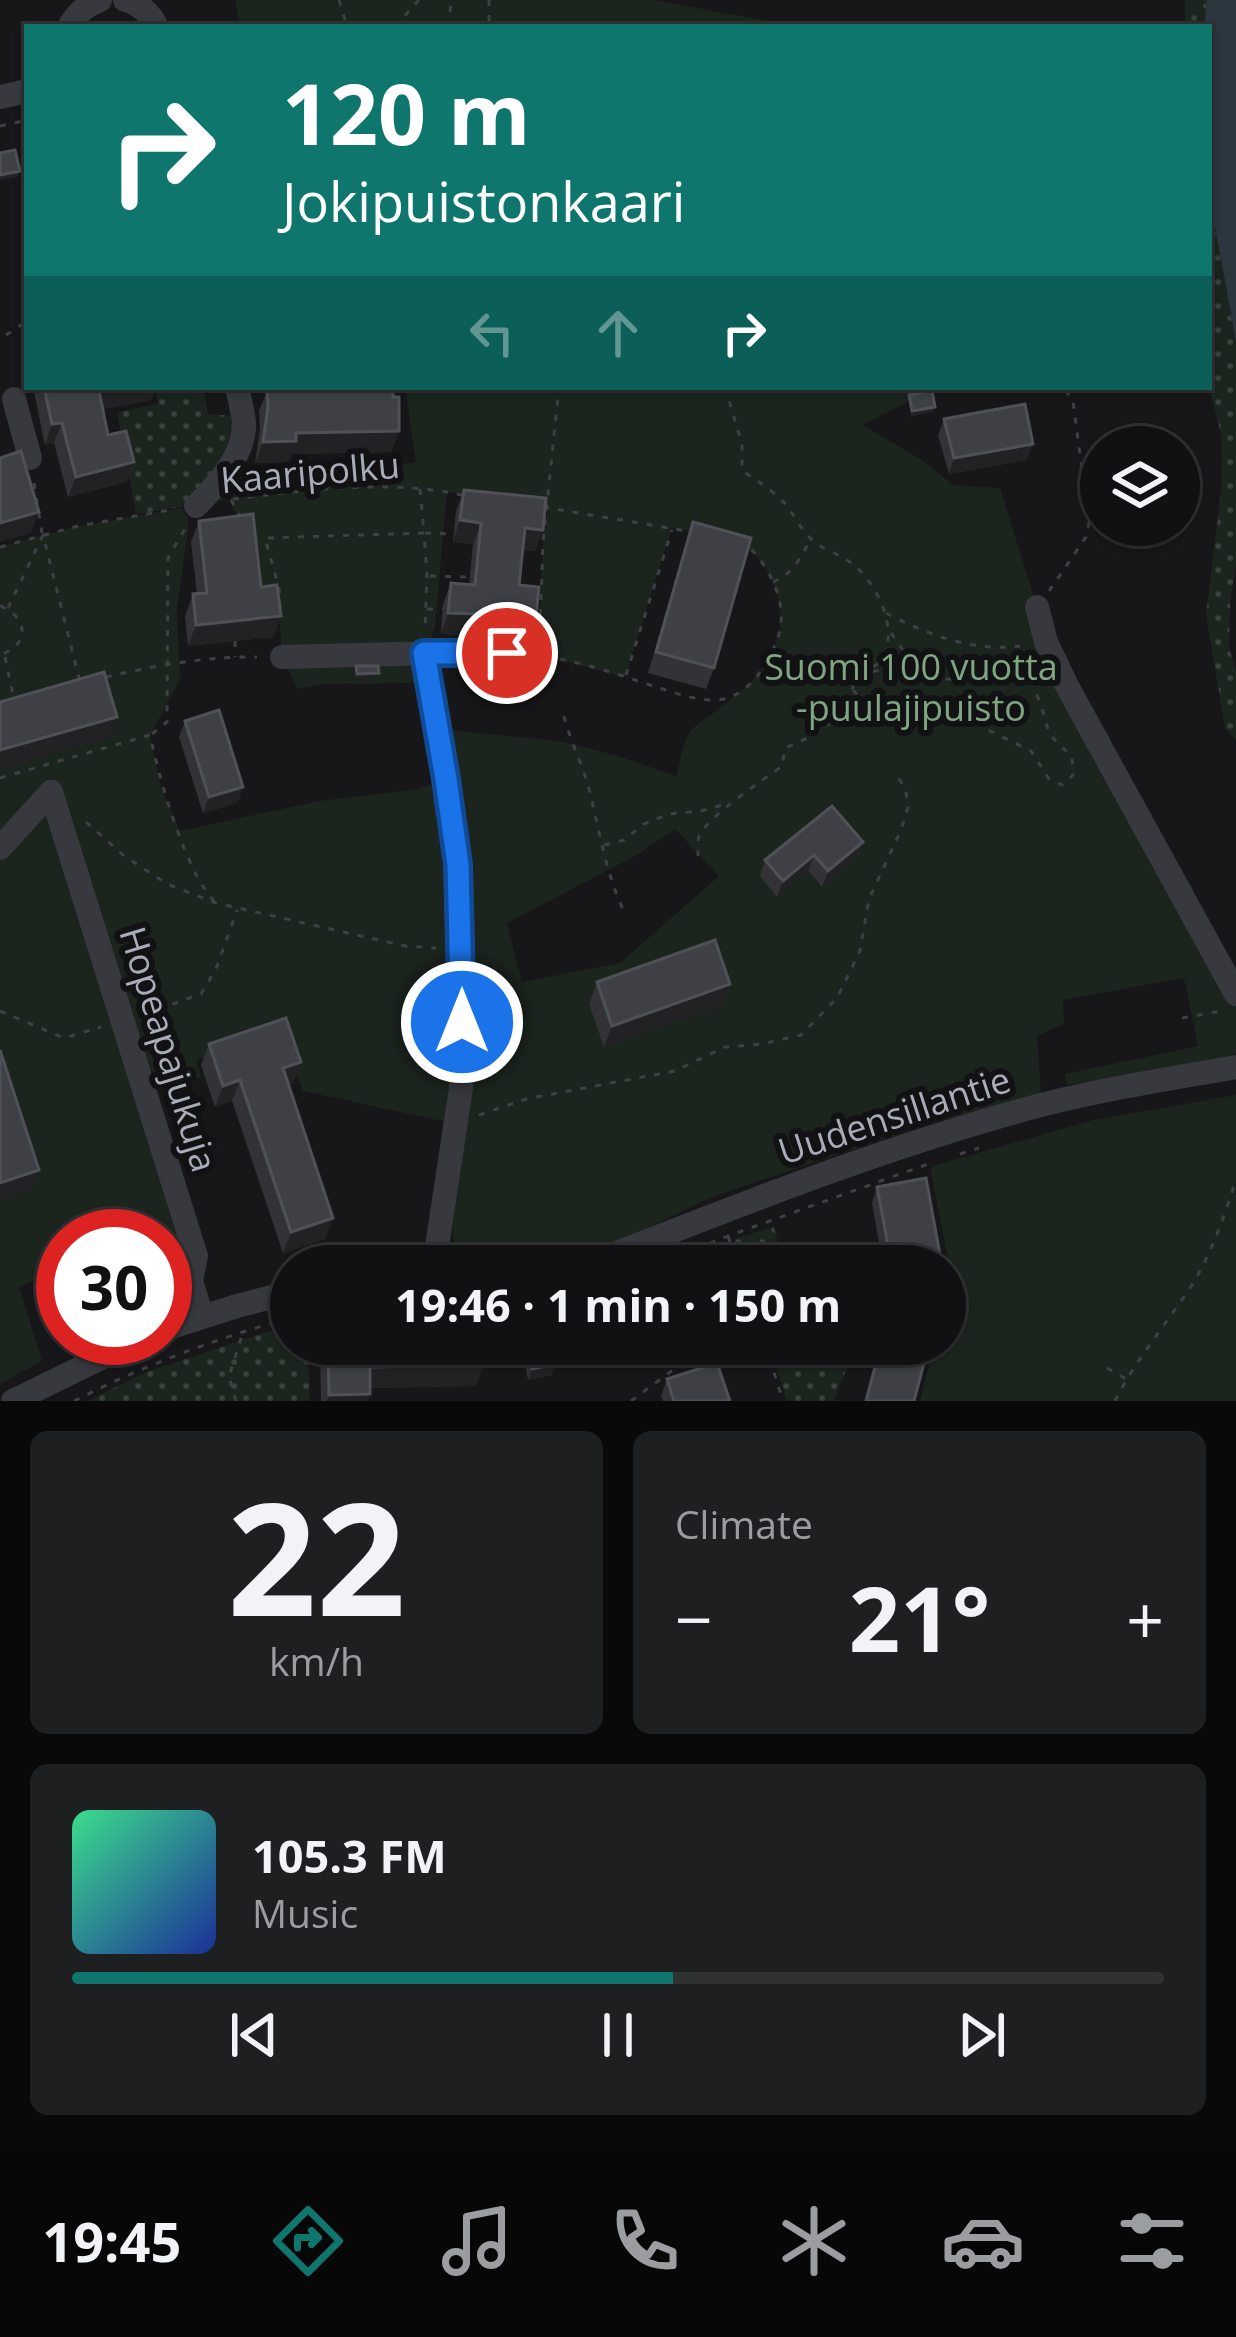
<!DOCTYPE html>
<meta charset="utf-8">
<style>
:root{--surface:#111113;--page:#1e1f21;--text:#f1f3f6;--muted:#9c9da0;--line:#303133;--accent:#0f766e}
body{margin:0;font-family:"Open Sans",sans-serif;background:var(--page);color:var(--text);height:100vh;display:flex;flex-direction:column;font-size:45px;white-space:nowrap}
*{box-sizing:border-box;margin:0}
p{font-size:39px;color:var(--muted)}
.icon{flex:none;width:66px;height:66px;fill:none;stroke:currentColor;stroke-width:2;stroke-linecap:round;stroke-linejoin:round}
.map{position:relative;height:1401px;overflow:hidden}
.sheet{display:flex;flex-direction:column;gap:30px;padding:30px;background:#09090a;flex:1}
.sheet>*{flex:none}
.hud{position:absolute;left:24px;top:24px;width:1188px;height:366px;border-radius:0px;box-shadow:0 3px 9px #0004,0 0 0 3px var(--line);background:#0f766e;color:#fff;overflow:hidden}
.fabs{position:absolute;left:1080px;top:426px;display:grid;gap:24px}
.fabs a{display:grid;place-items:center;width:120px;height:120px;border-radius:50%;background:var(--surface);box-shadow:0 3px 9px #0004,0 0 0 3px var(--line);font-size:60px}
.speed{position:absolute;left:36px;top:1209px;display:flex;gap:24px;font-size:60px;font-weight:700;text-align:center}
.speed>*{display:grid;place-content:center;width:156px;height:156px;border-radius:50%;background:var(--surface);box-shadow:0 3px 9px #0004,0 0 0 3px var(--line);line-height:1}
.speed .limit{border:18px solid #d22;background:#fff;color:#111}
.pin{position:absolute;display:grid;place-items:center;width:102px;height:102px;color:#fff;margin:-51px;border:6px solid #fff;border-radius:50%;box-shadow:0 3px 12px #0007}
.me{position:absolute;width:132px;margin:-66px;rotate:0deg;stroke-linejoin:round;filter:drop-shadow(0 0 9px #0008)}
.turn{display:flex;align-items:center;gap:42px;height:252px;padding:0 60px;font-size:54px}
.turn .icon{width:156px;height:156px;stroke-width:2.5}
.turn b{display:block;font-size:84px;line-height:102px}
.lanes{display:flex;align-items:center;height:114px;padding:0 60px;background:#0003;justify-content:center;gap:60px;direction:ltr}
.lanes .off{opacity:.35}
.big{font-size:90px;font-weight:700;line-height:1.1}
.sheet .widget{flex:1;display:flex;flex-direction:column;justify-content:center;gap:18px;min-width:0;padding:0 42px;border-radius:18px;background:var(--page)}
.sheet .dial{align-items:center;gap:0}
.dial b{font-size:156px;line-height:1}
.song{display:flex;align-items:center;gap:36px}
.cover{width:144px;height:144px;border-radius:18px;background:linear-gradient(135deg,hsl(150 70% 55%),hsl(230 70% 35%))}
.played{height:12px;border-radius:6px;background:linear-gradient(90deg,var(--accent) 55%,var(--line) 55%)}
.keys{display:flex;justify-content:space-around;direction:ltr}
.heat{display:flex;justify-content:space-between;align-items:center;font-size:66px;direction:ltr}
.sheet .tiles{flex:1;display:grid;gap:30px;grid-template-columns:1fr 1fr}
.widget:last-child{grid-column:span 2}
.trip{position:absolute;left:270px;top:1245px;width:696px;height:120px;border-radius:60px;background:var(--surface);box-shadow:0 3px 9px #0004,0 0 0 3px var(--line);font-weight:700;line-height:120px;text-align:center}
.dock{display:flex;height:192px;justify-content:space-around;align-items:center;background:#070708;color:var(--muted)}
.dock .icon{width:84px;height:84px}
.dock .current{color:var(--accent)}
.dock b{font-size:54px;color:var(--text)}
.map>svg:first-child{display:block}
.grass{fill:url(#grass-dots)}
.park{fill:#1c241e;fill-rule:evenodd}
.water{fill:#2c363e}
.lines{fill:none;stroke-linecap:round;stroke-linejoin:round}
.path{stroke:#3e4045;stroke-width:3;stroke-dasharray:6 9;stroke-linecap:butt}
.minor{stroke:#38393e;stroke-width:24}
.wall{fill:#333337}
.shaded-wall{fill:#222225}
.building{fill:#3f4045;stroke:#505157;stroke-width:3}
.route-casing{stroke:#114b97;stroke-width:30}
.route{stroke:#1a73e8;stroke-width:21}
.labels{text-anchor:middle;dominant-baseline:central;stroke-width:12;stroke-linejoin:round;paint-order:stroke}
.street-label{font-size:36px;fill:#a8adb9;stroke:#121214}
.park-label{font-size:36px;fill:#7fa582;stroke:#121214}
</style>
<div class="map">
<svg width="1236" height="1401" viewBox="0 0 1236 1401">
<defs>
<pattern id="grass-dots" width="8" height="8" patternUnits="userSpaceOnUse" patternTransform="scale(3)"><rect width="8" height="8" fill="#1c241e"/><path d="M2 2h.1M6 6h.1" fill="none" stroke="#3a413d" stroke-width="1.8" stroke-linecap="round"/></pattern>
</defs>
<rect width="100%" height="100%" fill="#171719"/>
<!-- grass -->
<g class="grass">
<path d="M 1185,0 L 1207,0 L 1204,27 L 1185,27 Z"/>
<path d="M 1209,193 L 1236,342 L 1236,563 L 1230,604 L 1229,647 L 1236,671 L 1236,740 L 1225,728 L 1206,614 L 1222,483 L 1221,434 L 1209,387 Z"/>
<path d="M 155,387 L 203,387 L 208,414 L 234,416 L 236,472 L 231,499 L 136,514 L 117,412 L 158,404 Z"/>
<path d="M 774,1227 L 784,1266 L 742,1266 L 734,1239 Z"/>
<path d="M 291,1324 L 291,1344 L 308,1344 L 310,1401 L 88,1401 L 146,1372 Z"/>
<path d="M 769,1344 L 814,1344 L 822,1368 L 850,1361 L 834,1399 L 839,1401 L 787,1401 Z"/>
</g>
<!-- park -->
<g class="park">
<path d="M 235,0 L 653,0 L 803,27 L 240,27 Z"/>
<path d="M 405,387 L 937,387 L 862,425 L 922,460 L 953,485 L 1000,488 L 1037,607 L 1236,994 L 1236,1054 L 1211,1061 L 1067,1085 L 1065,1074 L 1198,1046 L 1184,978 L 1063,1000 L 1064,1024 L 1037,1036 L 1041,1093 L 929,1124 L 714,1196 L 629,1237 L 552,1266 L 461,1266 C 446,1229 451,1164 456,1124 L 303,1091 L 281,1029 L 196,1060 L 201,1077 L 143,1091 L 189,1262 L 184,1266 L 161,1229 L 155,1227 L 134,1236 L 63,1236 L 63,1267 L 19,1287 L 42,1361 L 0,1384 L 0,547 L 78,526 L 182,508 L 189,522 L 177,609 L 180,680 L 150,735 L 161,787 L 180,831 L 319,801 L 419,789 L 446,779 L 438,729 L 559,741 L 615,755 L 676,776 C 680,763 683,742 690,731 C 697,723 712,715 720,708 C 760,678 792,645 776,591 C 759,536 722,537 672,528 L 625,677 L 538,654 L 543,542 L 548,508 L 447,492 L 435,626 L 417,683 L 328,684 L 297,689 L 282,657 L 279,606 L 263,594 L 256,541 L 233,509 L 231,499 L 236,472 L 416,463 ZM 826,822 L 822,887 L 808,871 L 777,897 ZM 675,829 L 719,876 L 620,963 L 522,982 L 507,923 L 637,855 Z"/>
<path d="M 1236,1095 L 1236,1401 L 920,1401 L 935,1344 L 945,1344 L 947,1254 L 931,1172 L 933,1166 L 1093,1120 Z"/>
</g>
<!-- water -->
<path class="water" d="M 1207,0 L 1236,0 L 1236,342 L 1209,193 L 1209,27 L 1204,27 Z"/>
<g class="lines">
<!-- path -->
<g class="path">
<path d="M 339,0 L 347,27"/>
<path d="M 489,0 L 489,27"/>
<path d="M 395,27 L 419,0"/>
<path d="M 449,27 L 451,0"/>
<path d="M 0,126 L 27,120"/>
<path d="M 6,335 L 27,321"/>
<path d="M 725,387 L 742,444 L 742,470 C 756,481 775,491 786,505 C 794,515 800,527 808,536 C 819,549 842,554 855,566 C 882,589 908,650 867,671"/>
<path d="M 34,483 L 42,533"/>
<path d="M 420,489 L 424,533 L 454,534"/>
<path d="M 233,499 C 309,490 387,479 462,495"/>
<path d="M 231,500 L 241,518"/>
<path d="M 543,507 L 693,532"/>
<path d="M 0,547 L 78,526 L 176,509"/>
<path d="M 430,576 L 468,577"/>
<path d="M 773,582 C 791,575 801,559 809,541"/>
<path d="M 1049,591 L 1086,537 L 1089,523 L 1073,401 L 1063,387"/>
<path d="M 0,606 C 29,617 30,645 0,655"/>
<path d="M 8,608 L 43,535 L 80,682"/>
<path d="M 280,608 L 279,588 L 265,538 L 424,533 L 427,576 L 425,628"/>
<path d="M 427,609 L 443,609"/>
<path d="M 886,613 C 928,635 973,652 1020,646"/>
<path d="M 540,630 L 543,542 L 559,387"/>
<path d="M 891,633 L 916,669"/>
<path d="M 235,641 L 235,657"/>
<path d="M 5,657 L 14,700"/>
<path d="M 560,659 C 590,665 620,675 650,685 C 670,691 692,700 714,700 C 746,700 767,667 777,640 C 790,607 771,569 749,547"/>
<path d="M 626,675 L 672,530"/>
<path d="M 106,677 C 155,666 206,656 257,657"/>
<path d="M 853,690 L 863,702 L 913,697 L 956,708 L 986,729 L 1031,751 L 1049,779 L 1062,785 L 1073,775 L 1072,756 C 1045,733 1050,734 1040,702 C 1036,692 1030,684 1028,672 L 1034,665"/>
<path d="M 564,716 C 571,744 585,769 591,797 C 601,839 607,877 626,916"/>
<path d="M 152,734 L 167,722 L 168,558 L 186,527"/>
<path d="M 0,778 L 150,735 C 159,777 185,872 215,902"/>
<path d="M 86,822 L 123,855 L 167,884 L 216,903 L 405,946 L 436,948"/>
<path d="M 604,845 L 624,840 L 644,824 L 669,814 L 701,811 L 729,803"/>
<path d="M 698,856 C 698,854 698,838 699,836 C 709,815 762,781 782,766 L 785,748 C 809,738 835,726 847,701 C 852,692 853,683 860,674 L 891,668 L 917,671 L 937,678 L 957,680 L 986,663 L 1025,653"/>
<path d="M 0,1011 L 64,1038 L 101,1027"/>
<path d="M 144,1014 L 201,994 L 216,969 L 237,910"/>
<path d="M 1182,1018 L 1222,1011"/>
<path d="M 479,1115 L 526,1099 L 675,1071 L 725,1047 L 762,1044 L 801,1035 L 837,998 L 860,951 L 869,899 L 901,830 L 908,807 L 906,791 L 897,775"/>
<path d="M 960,1154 L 979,1148"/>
<path d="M 728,1236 L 738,1266"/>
<path d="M 654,1266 L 728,1236 L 928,1164"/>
<path d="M 765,1344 L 783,1401"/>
<path d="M 1107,1368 L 1126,1379"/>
<path d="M 74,1401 C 143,1366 216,1338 291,1318"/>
<path d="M 236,1401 L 229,1377 L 242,1335"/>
<path d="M 631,1401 L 708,1344"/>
<path d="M 1115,1401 C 1135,1361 1163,1328 1188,1291 C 1210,1258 1224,1218 1236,1179"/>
</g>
<!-- minor -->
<g class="minor">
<path d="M 125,0 C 140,4 150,13 157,27"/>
<path d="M 69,27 C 77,13 85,6 100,0"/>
<path d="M 0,97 L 27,91"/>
<path d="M 14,399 L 30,458"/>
<path d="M 196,506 C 216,486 242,458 244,428 C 245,416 239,399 237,387"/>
<path d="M 1037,607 L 1046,642 L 1067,686 L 1236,994"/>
<path d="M 424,653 L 452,815 L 461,946 L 461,1088 L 434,1266"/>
<path d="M 282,657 L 475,652 L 538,654"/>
<path d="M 51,792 L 196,1256 L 191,1281 L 202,1316"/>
<path d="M 0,848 L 51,792"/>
<path d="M 584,1266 C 727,1210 870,1152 1019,1111 C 1090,1091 1163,1080 1236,1067"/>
<path d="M 165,1329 L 237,1306 L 291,1292"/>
<path d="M 13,1401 L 142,1338"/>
</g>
</g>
<!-- wall -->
<g class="wall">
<path d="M 27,328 L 27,358 L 23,338 Z"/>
<path d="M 33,387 L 156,387 L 151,400 L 103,409 L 108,435 L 134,462 L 126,482 L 68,497 L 54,443 L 45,445 Z"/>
<path d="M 296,387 L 393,387 L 399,431 L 391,452 L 291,454 L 288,462 L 255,463 L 260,429 L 259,411 L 267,390 L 295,390 Z"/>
<path d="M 944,419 L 1027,460 L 949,474 L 938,435 Z"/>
<path d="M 464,490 L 543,530 L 535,551 L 522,550 L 519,585 L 528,637 L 441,634 L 443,604 L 451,583 L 469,585 L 473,544 L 453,542 L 456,511 Z"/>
<path d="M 199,521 L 261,587 L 281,616 L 273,637 L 188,646 L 185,616 L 193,594 L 197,594 L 191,542 Z"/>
<path d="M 693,522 L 714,668 L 706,689 L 648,673 Z"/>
<path d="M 185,721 L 243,787 L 237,803 L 203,813 L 179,737 Z"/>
<path d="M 863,842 L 857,858 L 822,887 L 808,871 L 777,897 L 760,876 L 765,860 Z"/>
<path d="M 597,982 L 730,984 L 723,1005 L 604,1047 L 589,1004 Z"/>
<path d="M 209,1044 L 301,1062 L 293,1083 L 288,1085 L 325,1239 L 283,1253 L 232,1101 L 215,1107 L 201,1065 Z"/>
<path d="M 877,1187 L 941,1260 L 939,1266 L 883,1266 L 872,1203 Z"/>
<path d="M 320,1344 L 483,1344 L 476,1386 L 370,1388 L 368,1401 L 321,1401 Z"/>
<path d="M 521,1344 L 552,1344 L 556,1364 L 552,1375 L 528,1380 Z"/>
<path d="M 815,1344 L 853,1344 L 850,1361 L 822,1368 Z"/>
<path d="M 667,1379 L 730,1401 L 663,1401 L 661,1396 Z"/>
</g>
<!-- shaded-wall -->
<g class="shaded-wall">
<path d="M 20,171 L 18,177 L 0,180 L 0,175 Z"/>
<path d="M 120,387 L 156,387 L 151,400 L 92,411 L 99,391 Z"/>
<path d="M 935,407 L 934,412 L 910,417 L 912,411 Z"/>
<path d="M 62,423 L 54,443 L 45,445 L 52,424 Z"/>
<path d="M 399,431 L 391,452 L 291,454 L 288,462 L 255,463 L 263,442 L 296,433 Z"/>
<path d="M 1033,444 L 1027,460 L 949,474 L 954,458 Z"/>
<path d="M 134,462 L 126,482 L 68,497 L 76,477 Z"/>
<path d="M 39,512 L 31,533 L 0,542 L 0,523 Z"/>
<path d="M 460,520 L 481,523 L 473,544 L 453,542 Z"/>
<path d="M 525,528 L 543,530 L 535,551 L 517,550 Z"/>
<path d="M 448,613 L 536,616 L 528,637 L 441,634 Z"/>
<path d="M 281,616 L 273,637 L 188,646 L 196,625 Z"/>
<path d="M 379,673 L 377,678 L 355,680 L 357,674 Z"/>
<path d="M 117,717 L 109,738 L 0,769 L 0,750 Z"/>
<path d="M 243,787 L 237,803 L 203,813 L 209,797 Z"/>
<path d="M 863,842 L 857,858 L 822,887 L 828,871 Z"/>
<path d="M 814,855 L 808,871 L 777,897 L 783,881 Z"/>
<path d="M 730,984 L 723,1005 L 604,1047 L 612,1026 Z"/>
<path d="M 301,1062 L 293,1083 L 275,1089 L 283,1068 Z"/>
<path d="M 240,1080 L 232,1101 L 215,1107 L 223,1086 Z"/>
<path d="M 39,1170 L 31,1191 L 0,1201 L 0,1183 Z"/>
<path d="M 333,1218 L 325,1239 L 283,1253 L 291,1232 Z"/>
<path d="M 941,1260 L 939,1266 L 910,1266 Z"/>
<path d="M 854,1350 L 850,1361 L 822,1368 L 826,1358 Z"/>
<path d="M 556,1364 L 552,1375 L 528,1380 L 532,1369 Z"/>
<path d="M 484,1365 L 476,1386 L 362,1388 L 370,1367 Z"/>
<path d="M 370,1394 L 368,1401 L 327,1401 L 329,1395 Z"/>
</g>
<!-- building -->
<g class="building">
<path d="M 15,150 L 20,171 L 0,175 L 0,153 Z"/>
<path d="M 44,387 L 120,387 L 99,391 L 108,435 L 126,431 L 134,462 L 76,477 L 62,423 L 52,424 Z"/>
<path d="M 298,387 L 393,387 L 393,397 L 399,397 L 399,431 L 296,433 L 296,441 L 263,442 L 268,407 L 267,390 L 298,390 Z"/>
<path d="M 932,390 L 935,407 L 912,411 L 909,395 Z"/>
<path d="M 1025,404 L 1033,444 L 954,458 L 944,419 Z"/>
<path d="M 21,451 L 39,512 L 0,523 L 0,458 Z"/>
<path d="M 464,490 L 546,498 L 543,530 L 525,528 L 519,585 L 539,587 L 536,616 L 448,613 L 451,583 L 475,585 L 481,523 L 460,520 Z"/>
<path d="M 253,514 L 261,587 L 277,585 L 281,616 L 196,625 L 193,594 L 207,593 L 199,521 Z"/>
<path d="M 693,522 L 751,538 L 714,668 L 656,652 Z"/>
<path d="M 356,666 L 378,666 L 379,673 L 357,674 Z"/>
<path d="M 104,672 L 117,717 L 0,750 L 0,702 Z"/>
<path d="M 219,710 L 243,787 L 209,797 L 185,721 Z"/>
<path d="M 832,806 L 863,842 L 828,871 L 814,855 L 783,881 L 765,860 Z"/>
<path d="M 715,940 L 730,984 L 612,1026 L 597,982 Z"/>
<path d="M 286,1018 L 301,1062 L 283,1068 L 333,1218 L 291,1232 L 240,1080 L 223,1086 L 209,1044 Z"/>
<path d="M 0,1050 L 39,1170 L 0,1183 Z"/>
<path d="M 926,1178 L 941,1260 L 910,1266 L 892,1266 L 877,1187 Z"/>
<path d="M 328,1344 L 483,1344 L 484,1365 L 370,1367 L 370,1394 L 329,1395 Z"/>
<path d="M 527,1344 L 552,1344 L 556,1364 L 532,1369 Z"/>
<path d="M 822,1344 L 853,1344 L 854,1350 L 826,1358 Z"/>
<path d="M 881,1344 L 929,1344 L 914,1401 L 866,1401 Z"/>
<path d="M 717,1363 L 730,1401 L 674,1401 L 667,1379 Z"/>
</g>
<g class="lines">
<!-- route casing -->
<g class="route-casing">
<path id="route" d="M 462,1022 L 458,865 L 446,779 L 424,653 L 507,653"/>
</g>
<!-- route -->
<use href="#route" class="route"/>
</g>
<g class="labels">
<!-- street labels -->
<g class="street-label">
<text transform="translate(310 472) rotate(-5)">Kaaripolku</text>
<text transform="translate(169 1049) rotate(73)">Hopeapajukuja</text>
<text transform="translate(894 1115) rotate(-18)">Uudensillantie</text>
</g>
<!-- park labels -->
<g class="park-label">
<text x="911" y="666">Suomi 100 vuotta<tspan x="911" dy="41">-puulajipuisto</tspan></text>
</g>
</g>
</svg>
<div class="fabs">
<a><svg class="icon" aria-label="layers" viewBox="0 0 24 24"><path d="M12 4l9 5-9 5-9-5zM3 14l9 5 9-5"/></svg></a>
</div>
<div class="speed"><div class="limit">30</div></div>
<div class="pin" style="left:507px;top:653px;background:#d93025"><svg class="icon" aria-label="arrive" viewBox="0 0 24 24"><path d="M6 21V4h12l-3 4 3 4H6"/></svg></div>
<svg class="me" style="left:462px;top:1022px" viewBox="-20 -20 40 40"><circle r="17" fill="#1a73e8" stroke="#fff" stroke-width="3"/><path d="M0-11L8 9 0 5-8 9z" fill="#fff"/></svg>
<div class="trip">19:46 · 1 min · 150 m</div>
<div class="hud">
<div class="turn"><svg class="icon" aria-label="right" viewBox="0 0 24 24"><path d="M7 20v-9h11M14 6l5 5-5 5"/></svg><div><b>120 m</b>Jokipuistonkaari</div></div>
<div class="lanes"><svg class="icon off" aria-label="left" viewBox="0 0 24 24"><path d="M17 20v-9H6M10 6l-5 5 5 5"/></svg><svg class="icon off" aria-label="ahead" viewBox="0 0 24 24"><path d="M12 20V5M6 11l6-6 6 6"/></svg><svg class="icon" aria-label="right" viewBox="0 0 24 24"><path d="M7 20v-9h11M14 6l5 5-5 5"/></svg></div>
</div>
</div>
<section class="sheet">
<div class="tiles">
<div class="widget dial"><b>22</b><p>km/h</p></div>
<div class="widget"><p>Climate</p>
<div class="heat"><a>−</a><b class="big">21°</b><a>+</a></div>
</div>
<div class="widget">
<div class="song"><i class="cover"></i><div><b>105.3 FM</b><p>Music</p></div></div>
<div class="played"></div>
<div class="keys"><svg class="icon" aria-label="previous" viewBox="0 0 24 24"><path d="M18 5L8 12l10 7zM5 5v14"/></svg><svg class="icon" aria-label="pause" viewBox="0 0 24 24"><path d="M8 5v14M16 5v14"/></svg><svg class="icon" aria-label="next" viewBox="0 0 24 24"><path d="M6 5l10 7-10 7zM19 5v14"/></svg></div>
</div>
</div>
</section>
<nav class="dock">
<b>19:45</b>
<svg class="icon current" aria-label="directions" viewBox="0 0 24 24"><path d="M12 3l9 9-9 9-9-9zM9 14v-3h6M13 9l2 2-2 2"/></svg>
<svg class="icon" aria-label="music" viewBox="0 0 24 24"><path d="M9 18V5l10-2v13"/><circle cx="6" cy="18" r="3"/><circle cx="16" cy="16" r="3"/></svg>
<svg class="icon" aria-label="phone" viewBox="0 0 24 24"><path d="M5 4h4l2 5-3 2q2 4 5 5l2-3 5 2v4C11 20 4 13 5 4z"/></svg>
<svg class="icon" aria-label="climate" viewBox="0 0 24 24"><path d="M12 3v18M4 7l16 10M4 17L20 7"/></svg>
<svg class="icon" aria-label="car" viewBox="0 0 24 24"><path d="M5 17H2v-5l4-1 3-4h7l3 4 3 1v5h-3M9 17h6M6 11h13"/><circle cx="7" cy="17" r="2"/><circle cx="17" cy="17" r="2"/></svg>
<svg class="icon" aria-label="filters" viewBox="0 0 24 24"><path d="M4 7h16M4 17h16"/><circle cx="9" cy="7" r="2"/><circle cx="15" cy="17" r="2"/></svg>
</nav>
